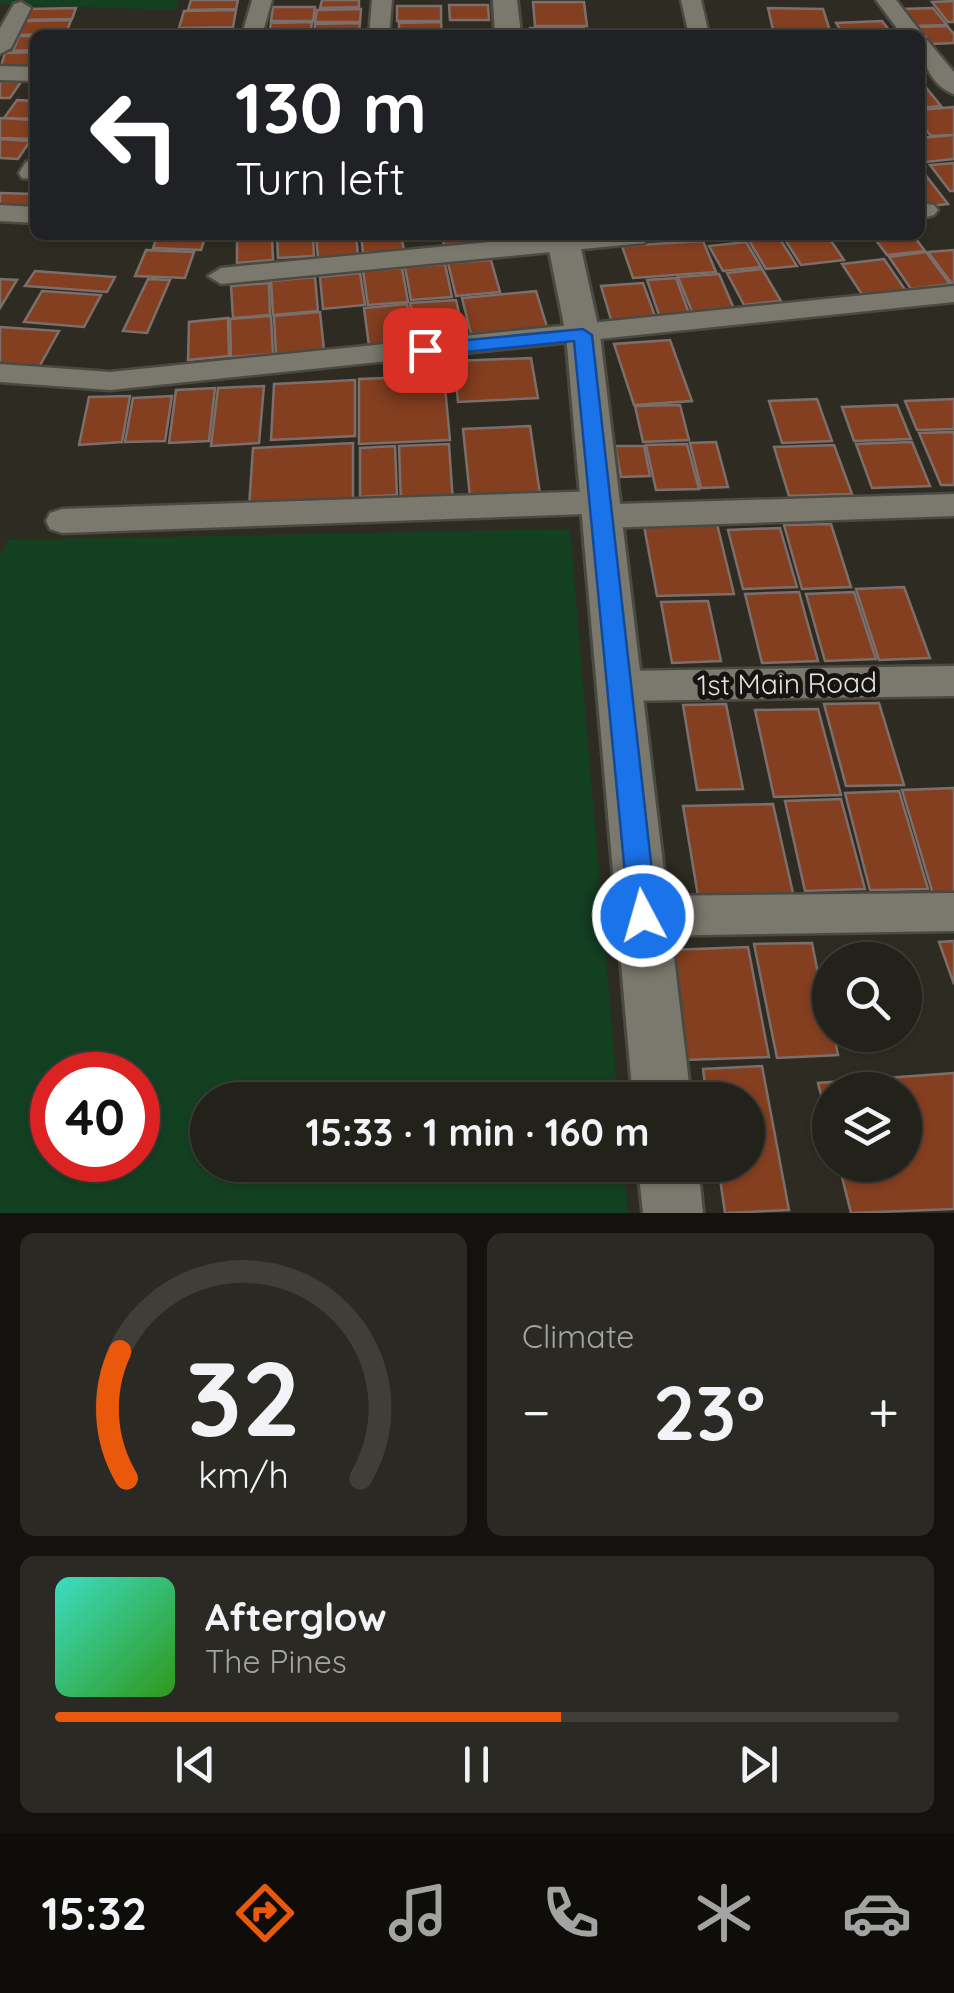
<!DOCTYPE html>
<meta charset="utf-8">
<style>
:root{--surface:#22211a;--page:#2a2923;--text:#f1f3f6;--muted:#a2a3a2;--line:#3f3e39;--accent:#ea580c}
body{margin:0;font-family:Quicksand,sans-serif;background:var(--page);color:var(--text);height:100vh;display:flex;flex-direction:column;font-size:38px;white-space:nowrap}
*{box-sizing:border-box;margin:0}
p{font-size:32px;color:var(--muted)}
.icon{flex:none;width:55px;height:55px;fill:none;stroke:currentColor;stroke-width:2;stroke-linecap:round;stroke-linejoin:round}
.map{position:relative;height:1213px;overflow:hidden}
.sheet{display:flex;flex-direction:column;gap:20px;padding:20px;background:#13120e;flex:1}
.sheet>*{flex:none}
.top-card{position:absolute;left:30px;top:30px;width:895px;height:210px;border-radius:15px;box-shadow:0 2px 8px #0004,0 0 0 2px var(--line);background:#202124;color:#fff;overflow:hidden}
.controls{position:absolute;left:812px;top:942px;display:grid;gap:20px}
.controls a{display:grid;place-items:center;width:110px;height:110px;border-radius:50%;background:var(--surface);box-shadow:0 2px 8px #0004,0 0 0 2px var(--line);font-size:50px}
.speed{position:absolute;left:30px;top:1052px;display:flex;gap:20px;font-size:50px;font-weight:700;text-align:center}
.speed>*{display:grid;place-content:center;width:130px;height:130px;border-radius:50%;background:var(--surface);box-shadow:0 2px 8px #0004,0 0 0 2px var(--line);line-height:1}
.speed .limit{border:15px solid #d22;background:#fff;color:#111}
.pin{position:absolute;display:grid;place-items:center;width:85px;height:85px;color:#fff;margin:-42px;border-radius:20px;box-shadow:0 5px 15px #0006}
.me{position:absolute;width:110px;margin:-55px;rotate:354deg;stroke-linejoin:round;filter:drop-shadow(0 0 8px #0008)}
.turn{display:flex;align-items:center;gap:35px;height:210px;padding:0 40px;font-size:45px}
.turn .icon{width:130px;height:130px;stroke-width:2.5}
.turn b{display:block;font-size:70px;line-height:85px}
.big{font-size:75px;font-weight:800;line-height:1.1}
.sheet .card{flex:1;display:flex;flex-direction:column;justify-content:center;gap:15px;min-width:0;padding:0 35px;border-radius:15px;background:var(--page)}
.sheet .dial{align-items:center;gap:0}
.dial svg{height:260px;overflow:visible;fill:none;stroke:var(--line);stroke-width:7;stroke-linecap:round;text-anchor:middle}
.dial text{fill:var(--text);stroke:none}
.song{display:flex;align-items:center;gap:30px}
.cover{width:120px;height:120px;border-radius:15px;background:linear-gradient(135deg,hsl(170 70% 55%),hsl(110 70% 35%))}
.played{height:10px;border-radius:5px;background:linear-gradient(90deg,var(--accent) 60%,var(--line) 60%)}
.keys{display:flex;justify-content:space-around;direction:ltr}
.heat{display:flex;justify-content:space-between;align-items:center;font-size:55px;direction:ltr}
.sheet .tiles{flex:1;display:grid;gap:20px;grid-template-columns:1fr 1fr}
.card:last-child{grid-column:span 2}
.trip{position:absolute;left:190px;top:1082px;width:575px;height:100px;border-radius:50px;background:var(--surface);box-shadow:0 2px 8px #0004,0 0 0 2px var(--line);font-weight:800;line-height:100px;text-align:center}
.tabs{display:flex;height:160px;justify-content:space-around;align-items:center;background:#0e0d0a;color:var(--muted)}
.tabs .icon{width:70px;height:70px}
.tabs .active{color:var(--accent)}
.tabs b{font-size:45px;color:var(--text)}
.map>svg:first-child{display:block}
.green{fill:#144022;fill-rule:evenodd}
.building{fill:#843e20;stroke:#7c6f6b;stroke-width:2.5}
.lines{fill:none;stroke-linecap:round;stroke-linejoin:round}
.minor-casing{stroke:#4b4a42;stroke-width:5}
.tertiary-casing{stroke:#4b4a42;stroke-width:6}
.minor{fill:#7b796d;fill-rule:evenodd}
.tertiary{fill:#7b796d;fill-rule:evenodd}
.route{fill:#1a73e8;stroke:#114b97;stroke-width:2.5}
.labels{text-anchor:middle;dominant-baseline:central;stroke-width:10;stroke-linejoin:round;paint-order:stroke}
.street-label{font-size:28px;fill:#e3e2dc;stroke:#151410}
</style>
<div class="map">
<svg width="954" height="1213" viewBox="0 0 954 1213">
<rect width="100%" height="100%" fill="#2e2c22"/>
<!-- green -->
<g class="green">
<path d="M 0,0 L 178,0 L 175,10 L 0,4 Z"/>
<path d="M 570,529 L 618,1100 L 208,1100 L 208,1165 L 624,1165 L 628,1213 L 0,1213 L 0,555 L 8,540 ZM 52,1075 L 138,1075 L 138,1160 L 52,1160 Z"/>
</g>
<!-- building -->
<g class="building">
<path d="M 191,0 L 238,0 L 236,9 L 188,10 Z"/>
<path d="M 322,0 L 359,0 L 359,7 L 320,8 Z"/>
<path d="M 954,1 L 954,22 L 948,22 L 932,2 Z"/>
<path d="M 533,2 L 584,2 L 587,26 L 535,26 Z"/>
<path d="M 449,5 L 488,5 L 489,20 L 450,20 Z"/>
<rect x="397" y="6" width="44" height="15"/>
<path d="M 273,7 L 315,7 L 313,21 L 271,21 Z"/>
<path d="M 76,8 L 72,19 L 25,20 L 29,9 Z"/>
<path d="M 768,8 L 823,9 L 830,31 L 773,30 Z"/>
<path d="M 933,8 L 947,25 L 916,26 L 902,9 Z"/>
<path d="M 361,9 L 360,22 L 315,22 L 317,10 Z"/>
<path d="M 236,10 L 233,27 L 179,28 L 184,11 Z"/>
<path d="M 71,20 L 66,34 L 19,35 L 24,21 Z"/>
<path d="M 882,21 L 893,35 L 844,35 L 836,23 Z"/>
<path d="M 312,22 L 310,35 L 269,35 L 271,23 Z"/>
<path d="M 441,22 L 442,35 L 399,35 L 399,23 Z"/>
<path d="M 360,23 L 359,35 L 314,35 L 315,24 Z"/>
<path d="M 947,26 L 954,34 L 954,43 L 931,44 L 918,27 Z"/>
<path d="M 530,28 L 584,28 L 585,35 L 530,35 Z"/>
<path d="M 233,29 L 232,35 L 173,35 L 174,30 Z"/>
<path d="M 19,36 L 35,36 L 35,50 L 13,51 Z"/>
<path d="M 35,52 L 35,68 L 0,69 L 5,53 Z"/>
<path d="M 0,81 L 21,82 L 10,98 L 0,98 Z"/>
<path d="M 924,85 L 941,106 L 920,108 L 920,86 Z"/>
<path d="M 17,100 L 35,101 L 35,119 L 4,118 Z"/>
<path d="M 954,107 L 954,135 L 931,136 L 920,123 L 920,110 Z"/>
<path d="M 0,118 L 35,120 L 35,134 L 31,139 L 0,138 Z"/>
<path d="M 954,135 L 954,159 L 926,162 L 920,154 L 920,138 Z"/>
<path d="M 0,139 L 30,141 L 18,159 L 0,158 Z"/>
<path d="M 954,163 L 954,191 L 950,191 L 930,165 Z"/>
<path d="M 920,173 L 924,173 L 948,204 L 920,207 Z"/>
<path d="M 0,193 L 35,194 L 35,209 L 0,207 Z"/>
<path d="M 158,235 L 206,235 L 201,250 L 153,248 Z"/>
<path d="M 237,235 L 272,235 L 273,260 L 237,263 Z"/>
<path d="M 277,235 L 313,235 L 314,256 L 278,258 Z"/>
<path d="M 316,235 L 356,235 L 358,255 L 318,258 Z"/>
<path d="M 361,235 L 401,235 L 404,250 L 363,253 Z"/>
<path d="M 442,235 L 488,235 L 490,242 L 444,245 Z"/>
<path d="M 782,235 L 827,235 L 844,260 L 801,265 Z"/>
<path d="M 872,235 L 913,235 L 925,251 L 887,255 Z"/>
<path d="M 778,236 L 797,266 L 766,269 L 748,239 Z"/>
<path d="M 703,241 L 716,272 L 633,278 L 622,246 Z"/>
<path d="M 746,242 L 761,267 L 723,271 L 709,246 Z"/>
<path d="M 146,250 L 194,252 L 185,278 L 135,276 Z"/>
<path d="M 954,250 L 954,285 L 953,285 L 928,252 Z"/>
<path d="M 926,252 L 950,284 L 911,289 L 889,257 Z"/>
<path d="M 884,259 L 906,291 L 863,296 L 842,264 Z"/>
<path d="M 491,260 L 500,292 L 456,296 L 448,263 Z"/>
<path d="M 445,264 L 452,297 L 411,300 L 405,267 Z"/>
<path d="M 402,268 L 408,302 L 368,305 L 363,271 Z"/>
<path d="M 762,269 L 781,301 L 744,305 L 727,273 Z"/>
<path d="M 35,271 L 115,277 L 107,292 L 25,286 Z"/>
<path d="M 360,273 L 365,305 L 323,309 L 320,277 Z"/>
<path d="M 719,274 L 735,311 L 693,314 L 678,277 Z"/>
<path d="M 315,277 L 318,311 L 273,315 L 271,281 Z"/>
<path d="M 676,278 L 690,316 L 660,318 L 647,280 Z"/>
<path d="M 0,279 L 17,280 L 0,308 Z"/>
<path d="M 148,279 L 170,280 L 147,333 L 123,331 Z"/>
<path d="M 269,283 L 270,315 L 233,318 L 231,286 Z"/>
<path d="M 643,283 L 656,319 L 612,323 L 601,286 Z"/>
<path d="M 42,291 L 101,295 L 84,327 L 24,322 Z"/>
<path d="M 536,291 L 547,327 L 471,334 L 462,298 Z"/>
<path d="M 456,300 L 464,335 L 417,340 L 410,303 Z"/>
<path d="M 407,304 L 414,341 L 369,346 L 364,308 Z"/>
<path d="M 320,312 L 324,350 L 276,354 L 274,316 Z"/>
<path d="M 271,316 L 273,354 L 231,357 L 230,319 Z"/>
<path d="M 228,318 L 229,356 L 188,360 L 189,322 Z"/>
<path d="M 0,327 L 59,331 L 38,369 L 0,366 Z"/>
<path d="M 670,340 L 692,401 L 634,405 L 614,344 Z"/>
<path d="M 531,358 L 538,398 L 458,402 L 454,361 Z"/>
<path d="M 444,376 L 450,440 L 359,444 L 359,379 Z"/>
<path d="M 355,380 L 355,436 L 271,440 L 274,384 Z"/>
<path d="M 264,386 L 259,443 L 211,446 L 218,388 Z"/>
<path d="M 215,388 L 209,441 L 169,443 L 176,390 Z"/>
<path d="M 130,396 L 122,442 L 79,445 L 89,397 Z"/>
<path d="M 172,396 L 165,441 L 125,442 L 133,398 Z"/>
<path d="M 817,399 L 832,441 L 782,443 L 769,401 Z"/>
<path d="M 954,399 L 954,429 L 917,430 L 905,401 Z"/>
<path d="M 680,405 L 689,440 L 643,442 L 635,406 Z"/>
<path d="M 897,405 L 911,439 L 854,441 L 842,407 Z"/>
<path d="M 530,426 L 540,494 L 470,497 L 463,429 Z"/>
<path d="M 954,432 L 954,485 L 941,485 L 919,433 Z"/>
<path d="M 716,442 L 728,487 L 701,488 L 690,443 Z"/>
<path d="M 912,442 L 930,486 L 872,488 L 856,444 Z"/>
<path d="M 353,443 L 353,502 L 249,507 L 253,448 Z"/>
<path d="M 449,444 L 453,503 L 401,505 L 399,446 Z"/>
<path d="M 687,444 L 699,489 L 656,490 L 646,445 Z"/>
<path d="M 834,445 L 852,494 L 789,496 L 774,447 Z"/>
<path d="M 395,446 L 397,495 L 360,497 L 360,448 Z"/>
<path d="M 615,446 L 644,446 L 650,476 L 621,477 Z"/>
<path d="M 717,524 L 734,594 L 657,596 L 644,526 Z"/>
<path d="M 831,524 L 851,587 L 802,589 L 784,525 Z"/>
<path d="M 780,528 L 797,587 L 743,589 L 728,530 Z"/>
<path d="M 904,587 L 930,658 L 879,660 L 856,589 Z"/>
<path d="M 799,592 L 818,661 L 762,663 L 745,594 Z"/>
<path d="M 854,592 L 876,659 L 825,661 L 806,594 Z"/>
<path d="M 708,601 L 721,661 L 672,663 L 661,602 Z"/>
<path d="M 879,703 L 904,785 L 846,786 L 824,704 Z"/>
<path d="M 726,704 L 743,789 L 697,790 L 683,705 Z"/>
<path d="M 818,709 L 841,795 L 774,797 L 755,710 Z"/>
<path d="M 954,788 L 954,894 L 933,894 L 902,790 Z"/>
<path d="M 899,791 L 928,889 L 870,890 L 845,793 Z"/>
<path d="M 841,799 L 865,889 L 805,891 L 785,801 Z"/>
<path d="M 773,804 L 793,893 L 698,896 L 683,806 Z"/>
<path d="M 954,941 L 954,984 L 939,942 Z"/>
<path d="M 812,943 L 830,1035 L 834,1035 L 838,1055 L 777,1058 L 754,944 Z"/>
<path d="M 748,947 L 769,1057 L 685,1060 L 669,950 Z"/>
<path d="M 762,1066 L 789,1210 L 725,1213 L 718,1165 L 748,1165 L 748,1100 L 707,1100 L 703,1069 Z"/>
<path d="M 954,1073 L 954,1209 L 851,1213 L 839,1165 L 905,1165 L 905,1090 L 830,1090 L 830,1131 L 818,1083 Z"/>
</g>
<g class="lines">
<!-- minor casing -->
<g class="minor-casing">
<g id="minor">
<path d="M 252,0 L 272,0 L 262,35 L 242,35 Z"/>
<path d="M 372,0 L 392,0 L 389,35 L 369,35 Z"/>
<path d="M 681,0 L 701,0 L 709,35 L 689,35 Z"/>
<path d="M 876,0 L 896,0 L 923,35 L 921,38 L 927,40 L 954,72 L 954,94 C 930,86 920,57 920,35 L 902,35 Z"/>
<path d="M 21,2 L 31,8 L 11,48 L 0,54 L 0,28 L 14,4 Z"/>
<path d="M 0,66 L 35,67 L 35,81 L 0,80 Z"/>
<path d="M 35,160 L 35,179 L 22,178 L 19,173 L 26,162 Z"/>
<path d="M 920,203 L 934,205 L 938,210 L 934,215 L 920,219 Z"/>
<path d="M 0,205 L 35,207 L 35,223 L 0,221 Z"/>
<path d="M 563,235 L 657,235 L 644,243 L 221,284 L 208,276 L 221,268 Z"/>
<path d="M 954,286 L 954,302 L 110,390 L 0,382 L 0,364 L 110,372 Z"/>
<path d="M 601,491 L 612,494 L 616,504 L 954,494 L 954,516 L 602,528 L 590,524 L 587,514 L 62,533 L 50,529 L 46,521 L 50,513 L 62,509 Z"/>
<path d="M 954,666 L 954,696 L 619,701 L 606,696 L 601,686 L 606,676 L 619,671 Z"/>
<path d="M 954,893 L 954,931 L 643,936 L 628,930 L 622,916 L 628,902 L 643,896 Z"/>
</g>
</g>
<!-- tertiary casing -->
<g class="tertiary-casing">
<g id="tertiary">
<path d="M 493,0 L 517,0 L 521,35 L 495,35 Z"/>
<path d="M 546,235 L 578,235 L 600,335 L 691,1100 L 633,1100 L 566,335 Z"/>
<path d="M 638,1165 L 698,1165 L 703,1213 L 643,1213 Z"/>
</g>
</g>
<!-- minor -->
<use href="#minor" class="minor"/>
<!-- tertiary -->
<use href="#tertiary" class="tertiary"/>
</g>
<!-- route -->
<path class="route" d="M 583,329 L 592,335 L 657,916 L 653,925 L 643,929 L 633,925 L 629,916 L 574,341 L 425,356 L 416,350 L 425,344 Z"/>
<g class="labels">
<!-- street labels -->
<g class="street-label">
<text transform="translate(787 683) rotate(-1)">1st Main Road</text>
</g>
</g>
</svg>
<div class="controls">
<a><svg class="icon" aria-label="search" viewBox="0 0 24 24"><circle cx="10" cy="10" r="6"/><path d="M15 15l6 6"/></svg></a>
<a><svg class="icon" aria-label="layers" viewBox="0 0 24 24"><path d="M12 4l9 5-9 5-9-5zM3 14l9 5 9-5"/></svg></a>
</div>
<div class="speed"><div class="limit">40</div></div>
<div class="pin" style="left:425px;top:350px;background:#d93025"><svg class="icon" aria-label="arrive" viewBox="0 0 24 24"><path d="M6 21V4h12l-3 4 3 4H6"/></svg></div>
<svg class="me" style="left:643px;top:916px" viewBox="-20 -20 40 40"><circle r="17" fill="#1a73e8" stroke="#fff" stroke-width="3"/><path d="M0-11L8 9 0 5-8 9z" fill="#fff"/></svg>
<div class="trip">15:33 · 1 min · 160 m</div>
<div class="top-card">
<div class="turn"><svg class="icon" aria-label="left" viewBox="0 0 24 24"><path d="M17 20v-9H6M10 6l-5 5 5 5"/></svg><div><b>130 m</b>Turn left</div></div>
</div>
</div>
<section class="sheet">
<div class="tiles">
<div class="card dial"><svg viewBox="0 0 100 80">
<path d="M14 69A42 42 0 1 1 86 69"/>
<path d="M14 69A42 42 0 0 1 12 30" stroke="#ea580c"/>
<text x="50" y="56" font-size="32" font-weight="700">32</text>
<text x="50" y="72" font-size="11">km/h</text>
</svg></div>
<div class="card"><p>Climate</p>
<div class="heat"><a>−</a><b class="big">23°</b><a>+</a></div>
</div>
<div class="card">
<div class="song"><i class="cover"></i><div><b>Afterglow</b><p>The Pines</p></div></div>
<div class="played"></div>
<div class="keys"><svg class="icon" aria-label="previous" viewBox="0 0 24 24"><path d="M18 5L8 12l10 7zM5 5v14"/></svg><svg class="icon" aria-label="pause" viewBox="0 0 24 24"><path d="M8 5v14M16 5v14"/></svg><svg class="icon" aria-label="next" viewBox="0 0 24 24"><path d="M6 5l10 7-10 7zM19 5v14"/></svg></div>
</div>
</div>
</section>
<nav class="tabs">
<b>15:32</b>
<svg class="icon active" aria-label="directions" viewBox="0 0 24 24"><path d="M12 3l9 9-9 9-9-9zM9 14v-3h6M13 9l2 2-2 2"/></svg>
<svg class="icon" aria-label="music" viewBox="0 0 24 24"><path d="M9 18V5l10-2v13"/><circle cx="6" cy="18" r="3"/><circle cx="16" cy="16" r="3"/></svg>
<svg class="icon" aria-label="phone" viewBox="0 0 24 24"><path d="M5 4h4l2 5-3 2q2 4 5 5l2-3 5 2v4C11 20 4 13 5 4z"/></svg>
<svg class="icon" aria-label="climate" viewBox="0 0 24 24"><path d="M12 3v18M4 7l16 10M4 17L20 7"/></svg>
<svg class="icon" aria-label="car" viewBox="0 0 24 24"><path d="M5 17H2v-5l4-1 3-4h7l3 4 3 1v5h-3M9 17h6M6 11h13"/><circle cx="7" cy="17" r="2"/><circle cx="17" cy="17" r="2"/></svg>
</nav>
